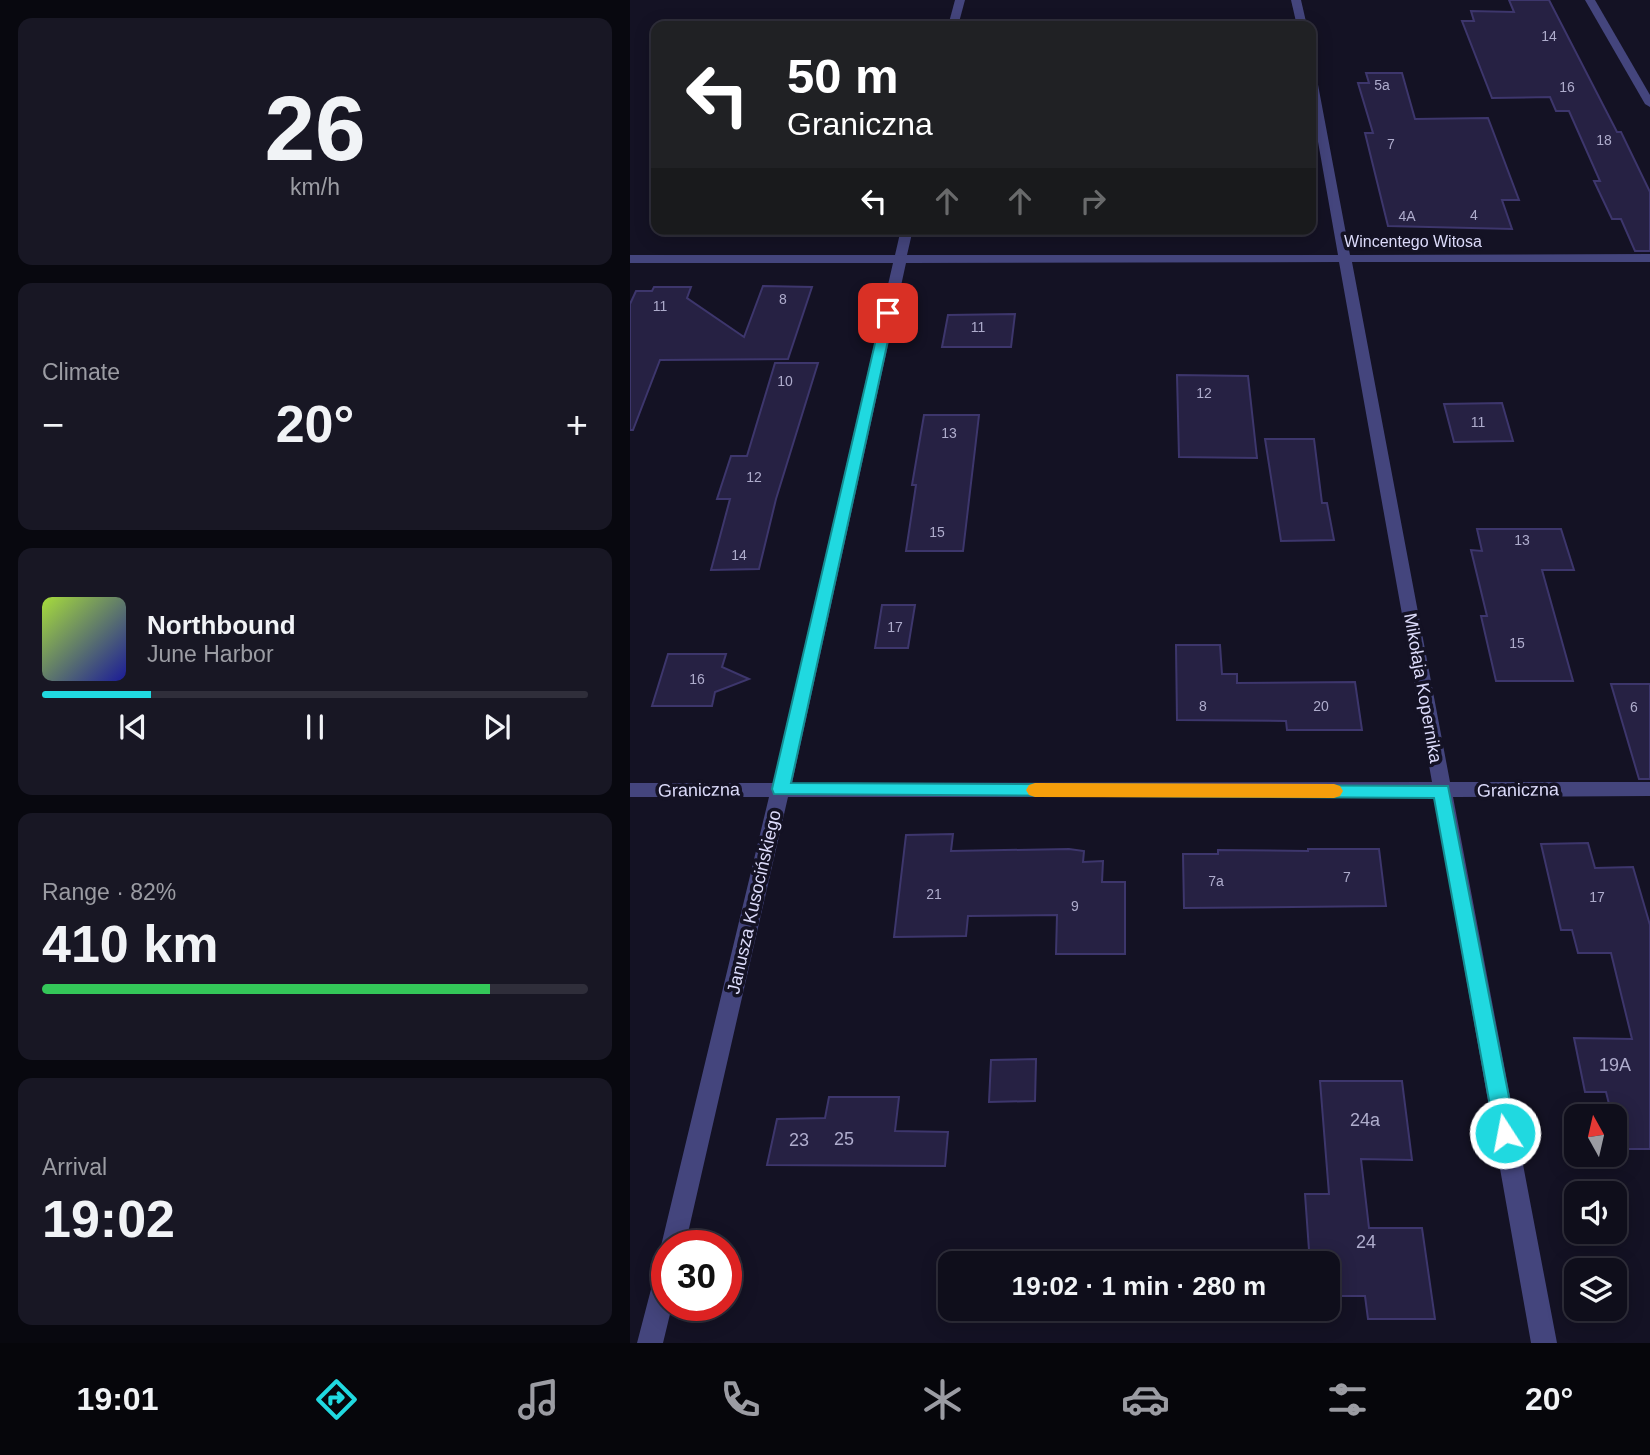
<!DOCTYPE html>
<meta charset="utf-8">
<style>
:root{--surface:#0f0e1b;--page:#181724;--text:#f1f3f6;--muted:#9b9ca3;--line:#2f2e3a;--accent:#20d9e0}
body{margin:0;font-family:Arial,sans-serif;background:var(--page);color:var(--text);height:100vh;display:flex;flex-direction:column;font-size:26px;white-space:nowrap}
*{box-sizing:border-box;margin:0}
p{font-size:23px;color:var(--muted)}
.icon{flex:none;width:38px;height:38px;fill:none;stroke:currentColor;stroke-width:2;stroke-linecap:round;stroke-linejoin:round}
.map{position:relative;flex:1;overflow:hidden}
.details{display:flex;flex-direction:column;gap:18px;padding:18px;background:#08080f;width:630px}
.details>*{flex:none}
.hud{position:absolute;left:21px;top:21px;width:665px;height:214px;border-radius:14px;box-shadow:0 4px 18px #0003,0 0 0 2px var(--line);background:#202124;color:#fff;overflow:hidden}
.needle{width:46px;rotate:352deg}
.controls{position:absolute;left:934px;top:1104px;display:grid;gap:14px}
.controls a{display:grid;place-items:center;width:63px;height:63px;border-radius:14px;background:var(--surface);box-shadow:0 4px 18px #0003,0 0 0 2px var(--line);font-size:35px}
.speed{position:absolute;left:21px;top:1230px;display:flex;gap:14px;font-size:35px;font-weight:700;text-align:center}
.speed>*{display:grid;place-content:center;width:91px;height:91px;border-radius:50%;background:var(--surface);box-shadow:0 4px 18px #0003,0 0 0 2px var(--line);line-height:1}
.speed .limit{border:10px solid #d22;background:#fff;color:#111}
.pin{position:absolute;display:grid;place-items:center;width:60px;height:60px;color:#fff;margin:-30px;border-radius:14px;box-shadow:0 4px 10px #0006}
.me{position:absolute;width:77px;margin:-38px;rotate:349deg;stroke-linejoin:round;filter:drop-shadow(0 0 5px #0008)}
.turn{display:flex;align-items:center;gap:24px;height:147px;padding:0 21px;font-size:32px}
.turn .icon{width:91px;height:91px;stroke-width:2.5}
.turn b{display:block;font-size:49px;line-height:60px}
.lanes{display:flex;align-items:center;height:66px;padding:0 21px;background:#0003;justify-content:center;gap:35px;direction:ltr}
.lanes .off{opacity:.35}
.big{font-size:52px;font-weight:800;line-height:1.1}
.details .tile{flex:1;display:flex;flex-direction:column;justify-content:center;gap:10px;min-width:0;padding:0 24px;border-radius:14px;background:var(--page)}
.details .dial{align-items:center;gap:0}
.dial b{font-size:91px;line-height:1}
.song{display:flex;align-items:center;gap:21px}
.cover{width:84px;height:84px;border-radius:10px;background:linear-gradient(135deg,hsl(80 70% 55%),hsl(240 70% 35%))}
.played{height:7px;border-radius:4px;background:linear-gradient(90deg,var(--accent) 20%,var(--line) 20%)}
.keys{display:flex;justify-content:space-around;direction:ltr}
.heat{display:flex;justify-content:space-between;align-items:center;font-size:38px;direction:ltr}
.charge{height:10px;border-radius:5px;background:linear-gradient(90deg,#34c759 82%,var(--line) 0)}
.trip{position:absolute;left:308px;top:1251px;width:402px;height:70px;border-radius:14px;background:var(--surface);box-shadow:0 4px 18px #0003,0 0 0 2px var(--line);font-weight:800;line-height:70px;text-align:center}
.menu{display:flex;height:112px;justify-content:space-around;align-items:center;background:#06060b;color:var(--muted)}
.menu .icon{width:49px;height:49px}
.menu .current{color:var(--accent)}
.menu b{font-size:32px;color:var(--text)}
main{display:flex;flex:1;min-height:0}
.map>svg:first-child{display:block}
.building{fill:#262143;stroke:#3d366c;stroke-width:2}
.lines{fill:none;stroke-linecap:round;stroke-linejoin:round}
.minor{fill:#44457d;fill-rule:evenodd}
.route{fill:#20d9e0;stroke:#158d92;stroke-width:2}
.slow{fill:#f59e0b}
.labels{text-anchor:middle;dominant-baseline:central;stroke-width:7;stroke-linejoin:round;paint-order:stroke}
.number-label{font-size:14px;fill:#aeaccc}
.far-street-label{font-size:16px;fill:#dcdbfa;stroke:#141224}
.street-label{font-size:18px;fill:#dcdbfa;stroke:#141224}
.near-number-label{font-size:18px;fill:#aeaccc}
</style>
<main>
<section class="details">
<div class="tile dial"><b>26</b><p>km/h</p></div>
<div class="tile"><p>Climate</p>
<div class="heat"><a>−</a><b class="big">20°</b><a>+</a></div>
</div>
<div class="tile">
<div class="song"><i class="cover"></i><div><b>Northbound</b><p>June Harbor</p></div></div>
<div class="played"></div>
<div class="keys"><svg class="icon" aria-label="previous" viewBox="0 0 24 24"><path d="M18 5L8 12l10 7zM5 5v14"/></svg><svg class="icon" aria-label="pause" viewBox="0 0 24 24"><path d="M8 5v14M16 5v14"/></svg><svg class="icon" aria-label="next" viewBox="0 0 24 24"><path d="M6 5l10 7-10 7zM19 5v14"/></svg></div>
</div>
<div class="tile"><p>Range · 82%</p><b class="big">410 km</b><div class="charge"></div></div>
<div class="tile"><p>Arrival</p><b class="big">19:02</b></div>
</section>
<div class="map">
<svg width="1020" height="1343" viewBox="0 0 1020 1343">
<rect width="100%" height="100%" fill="#141224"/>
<!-- building -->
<g class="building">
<path d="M 879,0 L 919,0 L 987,132 L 991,132 L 1020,192 L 1020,251 L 1005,251 L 991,219 L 982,219 L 964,181 L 970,181 L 939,111 L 926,111 L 920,97 L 862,98 L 832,21 L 844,21 L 841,11 L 884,12 Z"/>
<path d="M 736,73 L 772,73 L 785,119 L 858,118 L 889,200 L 872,200 L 882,229 L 758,226 L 735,133 L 743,133 L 728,83 L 739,83 Z"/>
<path d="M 133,286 L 182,287 L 158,359 L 30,360 L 3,430 L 0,430 L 0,304 L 6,291 L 22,291 L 24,287 L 61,287 L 57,298 L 114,337 Z"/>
<path d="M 385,314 L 381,347 L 312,347 L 318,315 Z"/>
<path d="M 145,363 L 188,363 L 146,499 L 129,569 L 81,570 L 100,499 L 87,499 L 101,456 L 117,456 Z"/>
<path d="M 547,375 L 618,376 L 627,458 L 549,457 Z"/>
<path d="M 872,403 L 883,441 L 824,442 L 814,404 Z"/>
<path d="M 294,415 L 349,415 L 333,551 L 276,551 L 286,485 L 282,485 Z"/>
<path d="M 635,439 L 684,439 L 692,503 L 697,503 L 704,540 L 651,541 Z"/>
<path d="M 847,529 L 931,529 L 944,570 L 912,570 L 943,681 L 866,681 L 851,616 L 857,616 L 841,550 L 852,551 Z"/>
<path d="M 252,605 L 285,605 L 278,648 L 245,648 Z"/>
<path d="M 546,645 L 590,645 L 592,674 L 607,674 L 607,683 L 725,682 L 732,730 L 657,730 L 656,721 L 547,720 Z"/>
<path d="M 38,654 L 96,654 L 92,667 L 119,679 L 85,692 L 82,706 L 22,706 Z"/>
<path d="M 981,684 L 1020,684 L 1020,779 L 1009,779 Z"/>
<path d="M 323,834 L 321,851 L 439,849 L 454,851 L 453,862 L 473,861 L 472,882 L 495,882 L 495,954 L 426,954 L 427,915 L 338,916 L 336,936 L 264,937 L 276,835 Z"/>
<path d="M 958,843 L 965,868 L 1003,867 L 1020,925 L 1020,1149 L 990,1149 L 985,1116 L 982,1116 L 976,1092 L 955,1092 L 944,1038 L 1002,1039 L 981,953 L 948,953 L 942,930 L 931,930 L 911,844 Z"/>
<path d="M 678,849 L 749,849 L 756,906 L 554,908 L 553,854 L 588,854 L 588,850 L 678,851 Z"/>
<path d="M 406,1059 L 405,1101 L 359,1102 L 361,1060 Z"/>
<path d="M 690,1081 L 772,1081 L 782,1160 L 731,1159 L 739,1228 L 792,1228 L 805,1319 L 738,1319 L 735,1296 L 698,1296 L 698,1264 L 680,1264 L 675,1194 L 699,1194 Z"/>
<path d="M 199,1097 L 269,1097 L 265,1131 L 318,1132 L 315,1166 L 137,1165 L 147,1119 L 195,1118 Z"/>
</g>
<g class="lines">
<!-- minor -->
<g class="minor">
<path d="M 325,0 L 335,0 L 328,26 L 318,26 Z"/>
<path d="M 661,0 L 671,0 L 677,26 L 667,26 Z"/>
<path d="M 955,0 L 965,0 L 1020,95 L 1020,107 L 1015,104 Z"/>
<path d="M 681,71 L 686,74 L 720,255 L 1020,254 L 1020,262 L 722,262 L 820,782 L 1020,782 L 1020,796 L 823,797 L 927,1343 L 901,1343 L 804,797 L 158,797 L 55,1246 L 37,1246 L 37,1256 L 34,1255 L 31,1246 L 139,797 L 0,797 L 0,783 L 143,783 L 263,263 L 0,263 L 0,255 L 265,255 L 271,229 L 283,229 L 277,255 L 708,255 L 681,102 ZM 709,262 L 802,782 L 162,783 L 276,263 Z"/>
<path d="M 37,1262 L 37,1306 L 42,1306 L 33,1343 L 7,1343 L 25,1274 L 28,1265 Z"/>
</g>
</g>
<!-- route -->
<path class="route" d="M 258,310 L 264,313 L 161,783 L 818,786 L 886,1133 L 883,1140 L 875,1143 L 868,1140 L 865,1133 L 804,798 L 144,794 L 142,789 L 252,313 Z"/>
<!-- slow -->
<path class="slow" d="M 405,783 L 704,784 L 710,786 L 713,791 L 710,796 L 704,798 L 405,797 L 399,795 L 396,790 L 399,785 Z"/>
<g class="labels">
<!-- number labels -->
<g class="number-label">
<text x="919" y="36">14</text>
<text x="752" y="85">5a</text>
<text x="937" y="87">16</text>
<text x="974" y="140">18</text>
<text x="761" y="144">7</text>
<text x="844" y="215">4</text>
<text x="777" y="216">4A</text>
<text x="153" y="299">8</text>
<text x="30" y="306">11</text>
<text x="348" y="327">11</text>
<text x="155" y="381">10</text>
<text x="574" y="393">12</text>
<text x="848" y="422">11</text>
<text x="319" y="433">13</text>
<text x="124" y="477">12</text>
<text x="307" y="532">15</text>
<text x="892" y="540">13</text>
<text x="109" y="555">14</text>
<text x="265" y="627">17</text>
<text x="887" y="643">15</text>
<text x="67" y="679">16</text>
<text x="573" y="706">8</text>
<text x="691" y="706">20</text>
<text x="1004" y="707">6</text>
<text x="717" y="877">7</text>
<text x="586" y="881">7a</text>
<text x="304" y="894">21</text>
<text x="967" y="897">17</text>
<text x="445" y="906">9</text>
</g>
<!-- far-street labels -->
<g class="far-street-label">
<text x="783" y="241">Wincentego Witosa</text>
</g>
<!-- street labels -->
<g class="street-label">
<text transform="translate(793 688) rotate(80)">Mikołaja Kopernika</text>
<text transform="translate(69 790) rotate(-1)">Graniczna</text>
<text transform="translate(888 790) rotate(-1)">Graniczna</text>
<text transform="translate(124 902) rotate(-77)">Janusza Kusocińskiego</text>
</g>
<!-- near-number labels -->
<g class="near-number-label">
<text x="985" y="1065">19A</text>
<text x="735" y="1120">24a</text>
<text x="214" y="1139">25</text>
<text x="169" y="1140">23</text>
<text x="736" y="1242">24</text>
</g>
</g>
</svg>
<div class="controls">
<a><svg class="needle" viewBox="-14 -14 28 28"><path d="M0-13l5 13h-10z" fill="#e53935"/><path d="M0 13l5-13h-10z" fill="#9b9ca3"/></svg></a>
<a><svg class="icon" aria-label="sound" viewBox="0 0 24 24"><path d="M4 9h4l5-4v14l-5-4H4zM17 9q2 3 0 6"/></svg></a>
<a><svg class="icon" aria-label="layers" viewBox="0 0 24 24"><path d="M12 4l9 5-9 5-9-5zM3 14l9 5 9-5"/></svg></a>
</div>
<div class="speed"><div class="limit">30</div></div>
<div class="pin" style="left:258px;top:313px;background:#d93025"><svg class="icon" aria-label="arrive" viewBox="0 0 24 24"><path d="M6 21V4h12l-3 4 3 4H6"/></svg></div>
<svg class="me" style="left:875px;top:1133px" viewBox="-20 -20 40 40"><circle r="17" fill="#20d9e0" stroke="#fff" stroke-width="3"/><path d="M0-11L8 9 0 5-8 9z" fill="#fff"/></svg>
<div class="trip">19:02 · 1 min · 280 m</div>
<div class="hud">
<div class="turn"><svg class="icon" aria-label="left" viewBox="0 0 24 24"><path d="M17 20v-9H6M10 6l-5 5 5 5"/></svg><div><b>50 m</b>Graniczna</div></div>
<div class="lanes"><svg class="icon" aria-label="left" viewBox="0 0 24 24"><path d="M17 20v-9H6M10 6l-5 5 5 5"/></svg><svg class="icon off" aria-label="ahead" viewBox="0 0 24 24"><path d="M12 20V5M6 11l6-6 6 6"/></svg><svg class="icon off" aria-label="ahead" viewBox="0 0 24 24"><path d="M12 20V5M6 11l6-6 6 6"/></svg><svg class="icon off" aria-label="right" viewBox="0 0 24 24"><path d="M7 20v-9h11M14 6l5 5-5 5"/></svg></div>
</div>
</div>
</main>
<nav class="menu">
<b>19:01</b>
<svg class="icon current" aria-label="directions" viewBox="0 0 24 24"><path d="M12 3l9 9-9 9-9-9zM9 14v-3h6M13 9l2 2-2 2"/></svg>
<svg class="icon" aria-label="music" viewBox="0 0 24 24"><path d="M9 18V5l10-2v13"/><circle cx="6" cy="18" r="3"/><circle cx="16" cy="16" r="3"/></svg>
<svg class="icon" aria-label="phone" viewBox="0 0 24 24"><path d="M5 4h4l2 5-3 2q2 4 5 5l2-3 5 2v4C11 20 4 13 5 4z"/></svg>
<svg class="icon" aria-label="climate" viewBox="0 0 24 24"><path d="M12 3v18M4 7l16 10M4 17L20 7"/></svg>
<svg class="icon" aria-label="car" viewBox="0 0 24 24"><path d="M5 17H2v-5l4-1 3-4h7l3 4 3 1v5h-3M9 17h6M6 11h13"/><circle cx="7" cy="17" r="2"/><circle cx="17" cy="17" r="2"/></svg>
<svg class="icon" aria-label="filters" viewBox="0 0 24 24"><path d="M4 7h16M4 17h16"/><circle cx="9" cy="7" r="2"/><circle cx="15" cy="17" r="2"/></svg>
<b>20°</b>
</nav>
